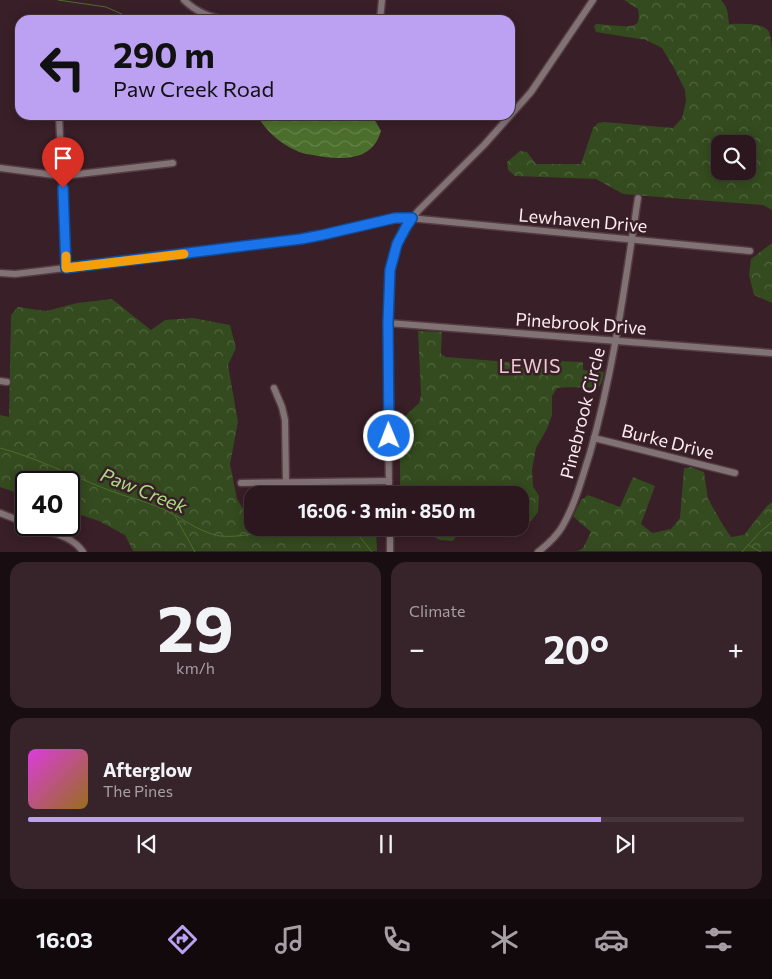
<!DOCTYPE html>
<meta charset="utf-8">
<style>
:root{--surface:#2b171d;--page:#37242a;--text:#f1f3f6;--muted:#a69fa4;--line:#47363b;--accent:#bca0f2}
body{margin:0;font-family:Commissioner,sans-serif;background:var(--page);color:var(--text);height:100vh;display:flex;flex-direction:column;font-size:19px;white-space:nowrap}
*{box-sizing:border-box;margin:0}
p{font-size:16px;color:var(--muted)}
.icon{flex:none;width:28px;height:28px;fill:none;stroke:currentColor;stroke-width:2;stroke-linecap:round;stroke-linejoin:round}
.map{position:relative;height:552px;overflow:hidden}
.details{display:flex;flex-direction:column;gap:10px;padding:10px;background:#180d10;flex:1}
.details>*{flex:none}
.guide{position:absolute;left:15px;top:15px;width:500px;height:105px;border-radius:15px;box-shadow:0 2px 12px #0003,0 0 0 1px var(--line);background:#bca0f2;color:#111;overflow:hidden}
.buttons{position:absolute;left:711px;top:135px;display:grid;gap:10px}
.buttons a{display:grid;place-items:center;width:45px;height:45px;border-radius:10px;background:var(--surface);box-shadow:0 2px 12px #0003,0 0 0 1px var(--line);font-size:25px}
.speed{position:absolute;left:15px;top:471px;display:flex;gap:10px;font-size:25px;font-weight:700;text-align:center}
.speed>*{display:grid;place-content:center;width:65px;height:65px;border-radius:50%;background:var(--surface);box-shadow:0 2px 12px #0003,0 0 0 1px var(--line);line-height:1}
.speed .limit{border:2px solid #111;border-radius:8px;background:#fff;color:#111}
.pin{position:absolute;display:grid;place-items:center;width:42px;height:42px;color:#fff;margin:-51px -21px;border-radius:50% 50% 50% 0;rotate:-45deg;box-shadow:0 0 5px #0007}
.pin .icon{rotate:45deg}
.me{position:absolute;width:55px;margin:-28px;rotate:359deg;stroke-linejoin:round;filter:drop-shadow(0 0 4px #0008)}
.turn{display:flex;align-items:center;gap:18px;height:105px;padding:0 15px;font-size:22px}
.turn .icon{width:65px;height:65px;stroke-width:2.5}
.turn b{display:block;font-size:35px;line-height:42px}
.big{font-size:38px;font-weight:700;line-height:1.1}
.details .card{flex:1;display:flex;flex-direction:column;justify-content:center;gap:8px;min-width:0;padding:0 18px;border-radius:15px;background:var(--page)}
.details .dial{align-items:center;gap:0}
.dial b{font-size:65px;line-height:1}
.song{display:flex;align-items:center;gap:15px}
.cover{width:60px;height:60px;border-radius:8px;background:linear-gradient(135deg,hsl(300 70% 55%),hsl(40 70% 35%))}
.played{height:5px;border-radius:2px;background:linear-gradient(90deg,var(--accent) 80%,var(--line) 80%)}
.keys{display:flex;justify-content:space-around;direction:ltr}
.heat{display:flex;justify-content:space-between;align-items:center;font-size:28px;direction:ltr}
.details .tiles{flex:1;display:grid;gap:10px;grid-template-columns:1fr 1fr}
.card:last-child{grid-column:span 2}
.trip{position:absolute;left:244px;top:486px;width:285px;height:50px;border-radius:15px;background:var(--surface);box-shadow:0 2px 12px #0003,0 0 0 1px var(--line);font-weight:700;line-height:50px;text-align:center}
.menu{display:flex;height:80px;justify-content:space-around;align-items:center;background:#11090c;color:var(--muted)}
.menu .icon{width:35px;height:35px}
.menu .active{color:var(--accent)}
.menu b{font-size:22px;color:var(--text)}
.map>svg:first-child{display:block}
.forest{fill:url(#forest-crowns);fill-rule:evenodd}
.water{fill:url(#water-waves)}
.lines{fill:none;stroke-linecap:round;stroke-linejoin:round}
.stream{stroke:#4b6e2c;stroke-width:1}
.minor-casing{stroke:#553c43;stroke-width:9}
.minor{stroke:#817276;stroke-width:6}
.route-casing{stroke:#114b97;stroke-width:12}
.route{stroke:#1a73e8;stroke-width:9}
.slow{stroke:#f59e0b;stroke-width:9}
.labels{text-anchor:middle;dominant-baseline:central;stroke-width:5;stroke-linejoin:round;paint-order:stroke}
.street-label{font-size:18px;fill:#feecf1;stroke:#391f27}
.neighbourhood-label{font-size:19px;letter-spacing:1px;fill:#edc9d3;stroke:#391f27}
.water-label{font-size:19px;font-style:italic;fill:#aadd81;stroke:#391f27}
</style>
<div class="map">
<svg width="772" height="552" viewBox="0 0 772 552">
<defs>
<pattern id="forest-crowns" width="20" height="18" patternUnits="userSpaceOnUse" patternTransform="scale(1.25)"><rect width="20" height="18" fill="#334b1e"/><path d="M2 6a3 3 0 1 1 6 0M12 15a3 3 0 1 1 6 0" fill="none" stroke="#52653f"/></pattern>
<pattern id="water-waves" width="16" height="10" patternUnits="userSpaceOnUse" patternTransform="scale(1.25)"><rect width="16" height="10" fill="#4b6e2c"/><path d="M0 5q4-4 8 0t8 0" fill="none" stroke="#66834b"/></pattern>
</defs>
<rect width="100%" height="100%" fill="#391f27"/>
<!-- forest -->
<g class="forest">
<path d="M 624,0 L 721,0 C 728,7 728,15 729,24 C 739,24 764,22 769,32 C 771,36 771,44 772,48 L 772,210 L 763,205 L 671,198 L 623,194 L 596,179 L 515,176 L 508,170 L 507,162 L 520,151 L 527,152 L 536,164 L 581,164 L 593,128 L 598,123 L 604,122 L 673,128 L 682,118 L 686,101 L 685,90 L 674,68 L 662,48 L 646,40 L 596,32 L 594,26 L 596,24 C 604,24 631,29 636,24 C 640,21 639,13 638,9 ZM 720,144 L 748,144 L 748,171 L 720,171 Z"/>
<path d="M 772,243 L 772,303 L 754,295 L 749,275 L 751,259 Z"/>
<path d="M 112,299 L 151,330 L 165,320 L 193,318 L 230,325 L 236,348 L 228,365 L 238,422 L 230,464 L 237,499 L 246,513 L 252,512 L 252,528 L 376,528 L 377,551 L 133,551 L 125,535 L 99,521 L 69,511 L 69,482 L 26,482 L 26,496 L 0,487 L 0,415 L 9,417 L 11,315 L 18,307 L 46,311 L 77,303 Z"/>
<path d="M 418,331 L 442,332 L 441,354 L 446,357 L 509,362 L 558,361 L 583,362 L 583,370 L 604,372 L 602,382 L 599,387 C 585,389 571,386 557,388 L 552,396 L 552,415 L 547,429 L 536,448 L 532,470 L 533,486 L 539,496 L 538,512 L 531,521 L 523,522 L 520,521 L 520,495 L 400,495 L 400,428 L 402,419 L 419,403 L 421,395 Z"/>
<path d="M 691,467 L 704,472 L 708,499 L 723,525 L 731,537 L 744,535 L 766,507 L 772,502 L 772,551 L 578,551 L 583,548 L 591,532 L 577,520 L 573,516 L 581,500 L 588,495 L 620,507 L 633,477 L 655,486 L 641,524 L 652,533 L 671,529 L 680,518 L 684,468 Z"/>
<path d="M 368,491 L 373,495 L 297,495 L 303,492 Z"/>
<path d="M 430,528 L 497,528 L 498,533 L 486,536 L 478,536 C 473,530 468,527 460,528 L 456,536 L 453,541 L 440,540 L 433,536 Z"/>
</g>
<!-- water -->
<path class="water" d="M 259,115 L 364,115 L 376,122 L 381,131 C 372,163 339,160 313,155 C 307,154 300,153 295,150 C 280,143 267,132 258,117 Z"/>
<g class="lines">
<!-- stream -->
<g class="stream">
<path d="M 58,0 L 106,7 L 135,20"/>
<path d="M 0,448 C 38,458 74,477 111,491 C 126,497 143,500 158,507 C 179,515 197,532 220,536 C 240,538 261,532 281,528"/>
<path d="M 175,516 L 195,552"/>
<path d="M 344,528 L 359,536 L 372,552"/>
<path d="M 748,545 L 761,552"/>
<path d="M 742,552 L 760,532 L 772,522"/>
</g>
<!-- minor casing -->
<g class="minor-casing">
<g id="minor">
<path d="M 184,0 C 197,13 210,17 227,20"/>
<path d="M 380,20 L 382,0"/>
<path d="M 59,115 L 66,268"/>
<path d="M 0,168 L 62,176 L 173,163"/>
<path d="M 0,273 L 15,274 L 41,271 L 301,239 L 399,217 L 750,251"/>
<path d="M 388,323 L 772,353"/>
<path d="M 0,381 L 7,382"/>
<path d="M 274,388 L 282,407 L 285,420 L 286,482"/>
<path d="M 594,438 L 735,473"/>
<path d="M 241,483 L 389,481"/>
<path d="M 389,495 L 388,386 L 389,289 L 391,264 L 397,244 L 406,227 L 418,211 L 484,145 L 531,92 L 593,0"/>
<path d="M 0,513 L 26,523"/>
<path d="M 31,525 C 48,532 72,535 83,552"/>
<path d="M 390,552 L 390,528"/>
<path d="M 538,552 C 547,545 556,537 562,527 C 575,505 582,478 590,453 C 614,370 625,283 638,198"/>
</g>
</g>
<!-- minor -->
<use href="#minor" class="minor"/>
</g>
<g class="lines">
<!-- route casing -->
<g class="route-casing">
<path id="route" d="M 63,188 L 66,268 L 301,239 L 322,235 L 395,218 L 412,218 L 406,227 L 397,244 L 390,270 L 388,323 L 389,436"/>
</g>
<!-- route -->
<use href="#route" class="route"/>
<!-- slow -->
<path class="slow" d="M 66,256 L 66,268 L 184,254"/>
</g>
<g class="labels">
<!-- street labels -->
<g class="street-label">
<text transform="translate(583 220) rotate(5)">Lewhaven Drive</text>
<text transform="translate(581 323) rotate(4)">Pinebrook Drive</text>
<text transform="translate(582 413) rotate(-76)">Pinebrook Circle</text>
<text transform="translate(668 441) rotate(14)">Burke Drive</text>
</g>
<!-- neighbourhood labels -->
<g class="neighbourhood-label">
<text x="530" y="365">LEWIS</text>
</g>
<!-- water labels -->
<g class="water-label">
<text transform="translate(144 490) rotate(22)">Paw Creek</text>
</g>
</g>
</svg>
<div class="buttons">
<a><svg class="icon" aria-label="search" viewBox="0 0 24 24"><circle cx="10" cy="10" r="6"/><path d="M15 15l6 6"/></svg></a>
</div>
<div class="speed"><div class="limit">40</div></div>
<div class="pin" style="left:63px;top:188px;background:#d93025"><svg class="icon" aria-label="arrive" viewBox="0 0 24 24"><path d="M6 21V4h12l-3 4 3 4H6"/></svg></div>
<svg class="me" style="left:389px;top:436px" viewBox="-20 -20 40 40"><circle r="17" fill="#1a73e8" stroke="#fff" stroke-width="3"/><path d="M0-11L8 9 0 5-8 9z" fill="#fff"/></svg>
<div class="trip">16:06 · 3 min · 850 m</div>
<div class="guide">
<div class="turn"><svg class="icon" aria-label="left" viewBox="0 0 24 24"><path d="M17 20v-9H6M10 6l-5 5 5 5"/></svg><div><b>290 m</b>Paw Creek Road</div></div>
</div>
</div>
<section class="details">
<div class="tiles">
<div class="card dial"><b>29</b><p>km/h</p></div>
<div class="card"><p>Climate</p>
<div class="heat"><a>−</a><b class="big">20°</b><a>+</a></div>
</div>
<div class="card">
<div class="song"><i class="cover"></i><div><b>Afterglow</b><p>The Pines</p></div></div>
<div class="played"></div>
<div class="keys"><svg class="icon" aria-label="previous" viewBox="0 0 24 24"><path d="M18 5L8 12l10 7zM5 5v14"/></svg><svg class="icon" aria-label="pause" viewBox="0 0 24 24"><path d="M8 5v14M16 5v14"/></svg><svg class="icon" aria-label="next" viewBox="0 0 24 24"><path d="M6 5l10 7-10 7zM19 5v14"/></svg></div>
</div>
</div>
</section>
<nav class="menu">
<b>16:03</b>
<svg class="icon active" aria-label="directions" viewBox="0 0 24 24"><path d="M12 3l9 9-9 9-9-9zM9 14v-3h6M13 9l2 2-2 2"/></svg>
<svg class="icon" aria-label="music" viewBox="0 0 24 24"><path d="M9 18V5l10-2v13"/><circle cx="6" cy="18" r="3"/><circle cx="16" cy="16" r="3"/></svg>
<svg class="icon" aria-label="phone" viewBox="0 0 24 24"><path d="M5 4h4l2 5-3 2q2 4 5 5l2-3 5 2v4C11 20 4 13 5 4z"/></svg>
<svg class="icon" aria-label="climate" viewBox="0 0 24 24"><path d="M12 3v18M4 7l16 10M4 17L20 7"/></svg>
<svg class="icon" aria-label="car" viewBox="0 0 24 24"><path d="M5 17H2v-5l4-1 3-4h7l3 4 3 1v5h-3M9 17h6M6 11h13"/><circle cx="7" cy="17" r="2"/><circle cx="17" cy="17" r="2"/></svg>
<svg class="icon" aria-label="filters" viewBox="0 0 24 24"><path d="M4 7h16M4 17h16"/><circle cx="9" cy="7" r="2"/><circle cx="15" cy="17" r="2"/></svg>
</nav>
